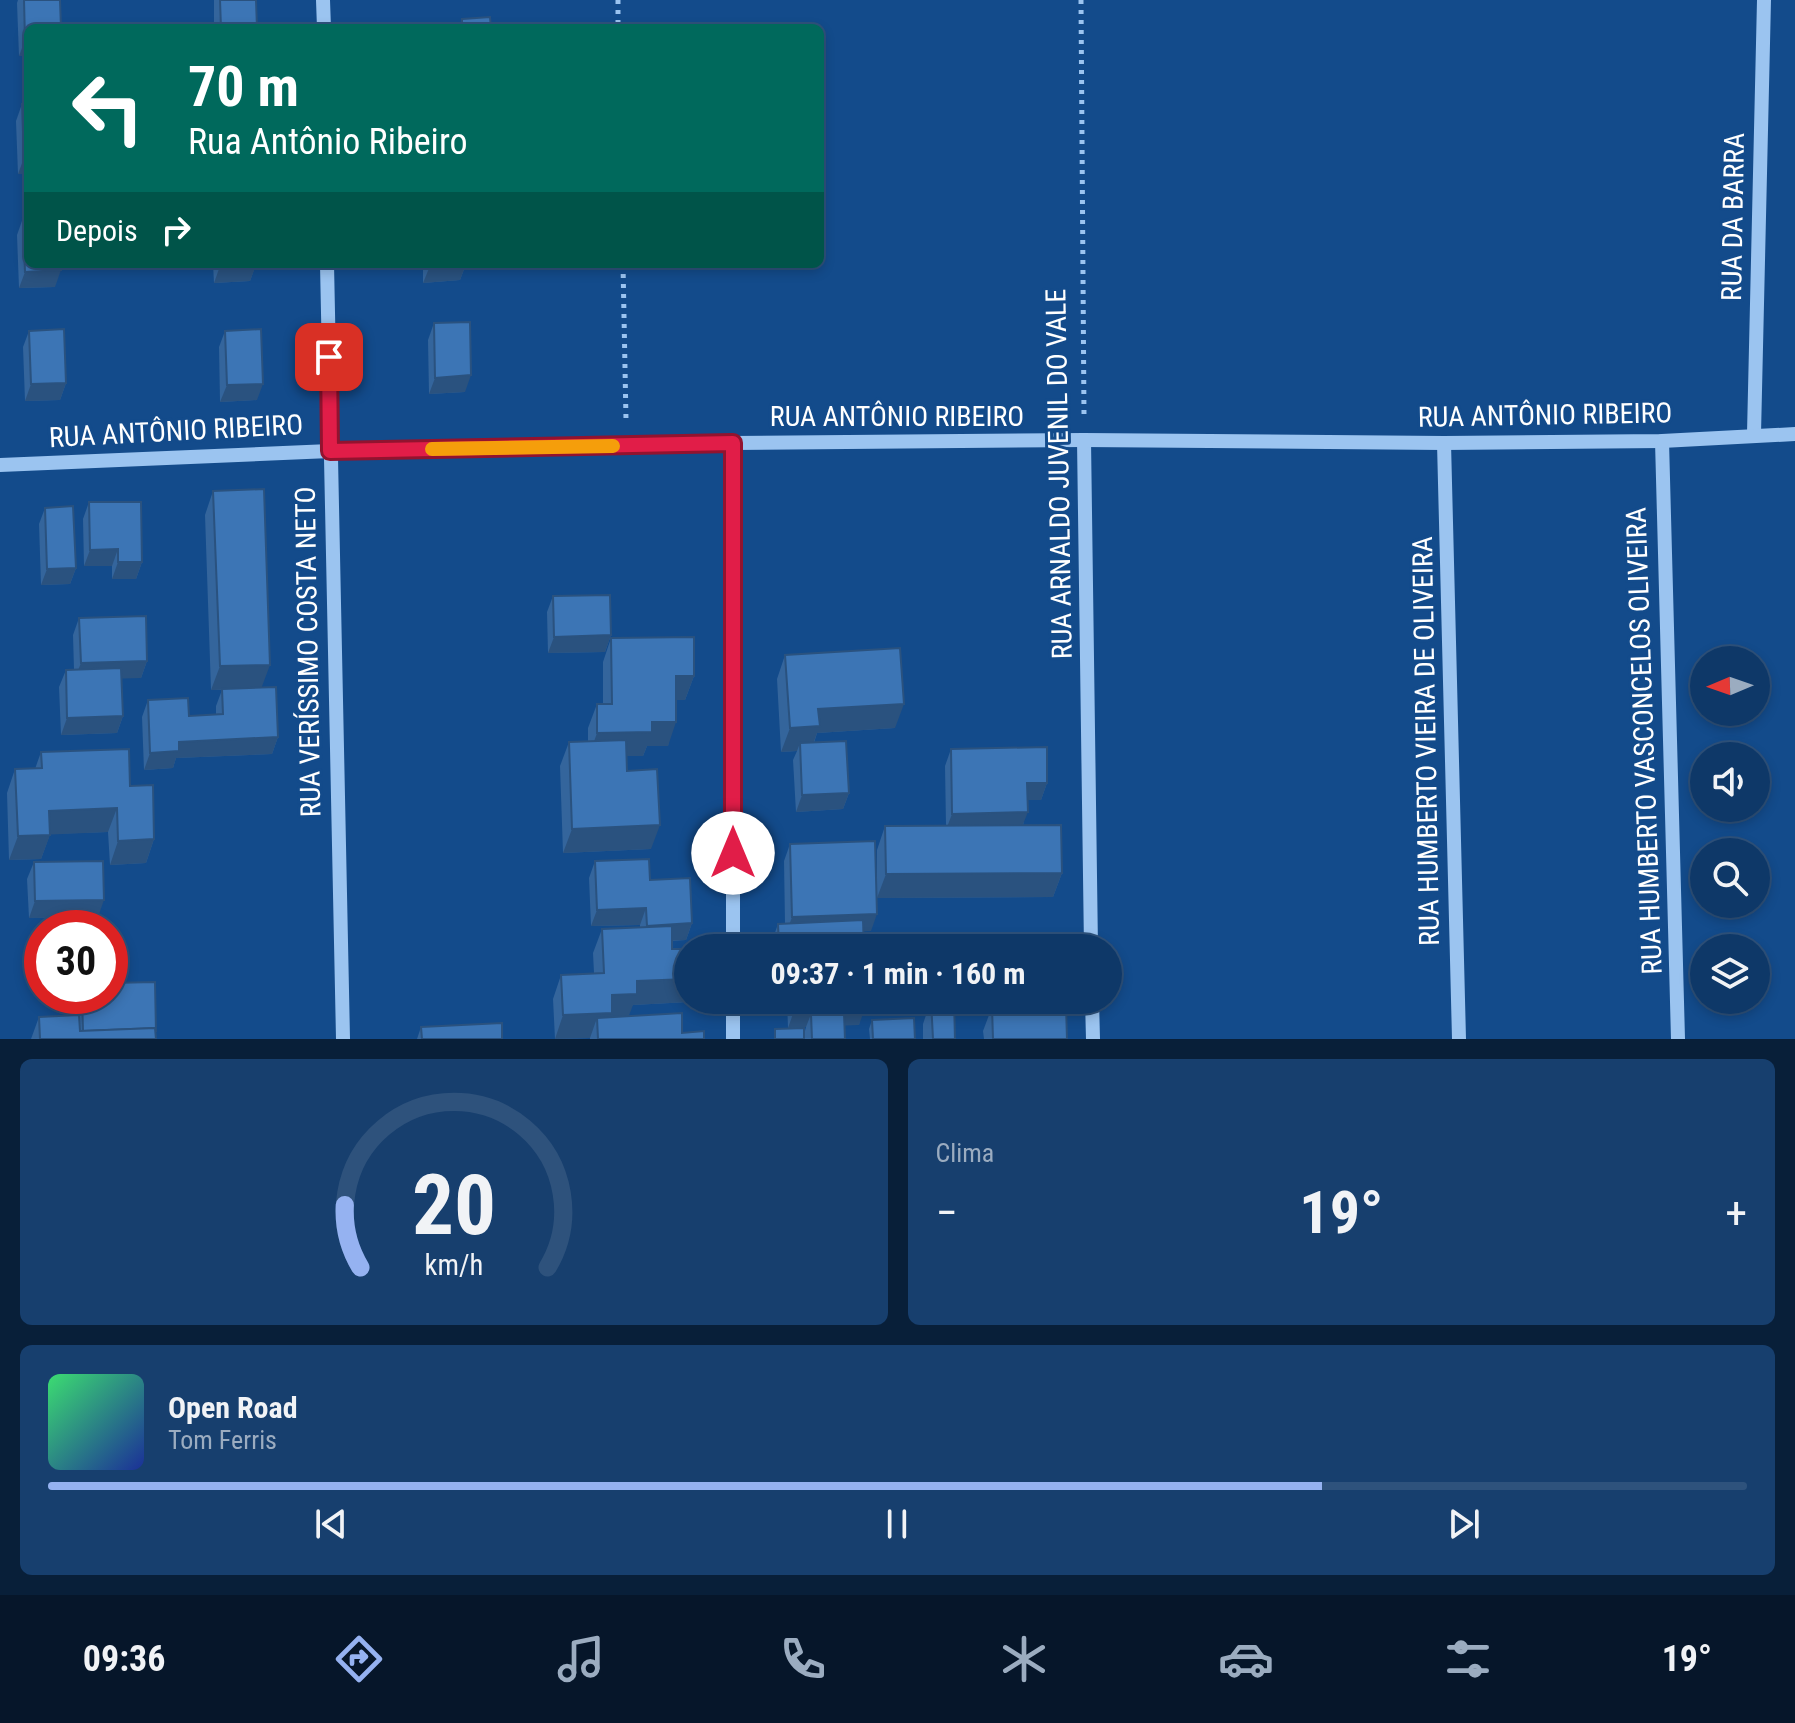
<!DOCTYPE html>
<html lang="pt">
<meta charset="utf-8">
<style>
:root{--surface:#0e3868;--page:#173f6e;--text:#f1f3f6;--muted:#9bacc0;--line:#2e527c;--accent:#95b2f1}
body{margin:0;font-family:"Roboto Condensed",sans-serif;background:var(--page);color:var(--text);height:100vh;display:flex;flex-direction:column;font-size:30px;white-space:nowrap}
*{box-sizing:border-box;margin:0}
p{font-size:26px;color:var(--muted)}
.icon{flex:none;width:44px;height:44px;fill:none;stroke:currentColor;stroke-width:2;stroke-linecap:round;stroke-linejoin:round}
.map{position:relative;height:1039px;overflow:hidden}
.sheet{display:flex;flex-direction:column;gap:20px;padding:20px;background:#081f39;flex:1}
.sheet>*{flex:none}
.top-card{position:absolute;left:24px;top:24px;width:800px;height:244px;border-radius:12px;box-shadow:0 4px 12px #0003,0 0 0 2px var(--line);background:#00695c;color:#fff;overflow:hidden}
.needle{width:52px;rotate:268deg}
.fabs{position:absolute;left:1690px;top:646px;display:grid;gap:16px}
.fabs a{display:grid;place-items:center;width:80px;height:80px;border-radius:50%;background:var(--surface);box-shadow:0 4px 12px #0003,0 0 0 2px var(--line);font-size:40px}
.speed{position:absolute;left:24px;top:910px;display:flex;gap:16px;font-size:40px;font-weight:700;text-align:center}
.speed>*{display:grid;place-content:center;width:104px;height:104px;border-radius:50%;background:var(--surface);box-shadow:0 4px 12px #0003,0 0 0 2px var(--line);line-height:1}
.speed .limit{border:12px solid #d22;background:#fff;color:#111}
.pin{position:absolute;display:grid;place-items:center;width:68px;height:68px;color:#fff;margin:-34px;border-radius:16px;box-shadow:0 4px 12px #0006}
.me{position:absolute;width:88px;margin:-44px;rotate:0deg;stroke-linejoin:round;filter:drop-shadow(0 0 6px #0008)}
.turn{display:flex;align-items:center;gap:28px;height:168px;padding:0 32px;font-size:36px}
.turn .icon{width:104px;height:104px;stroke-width:2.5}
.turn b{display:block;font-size:56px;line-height:68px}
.then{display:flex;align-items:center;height:76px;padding:0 32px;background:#0003;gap:16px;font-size:30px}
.big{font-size:60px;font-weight:700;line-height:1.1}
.sheet .widget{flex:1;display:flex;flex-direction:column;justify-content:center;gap:12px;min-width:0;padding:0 28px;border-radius:12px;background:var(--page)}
.sheet .dial{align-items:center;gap:0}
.dial svg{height:208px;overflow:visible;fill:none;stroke:var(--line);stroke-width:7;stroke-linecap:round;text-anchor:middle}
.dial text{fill:var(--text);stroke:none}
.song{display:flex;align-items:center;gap:24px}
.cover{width:96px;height:96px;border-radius:12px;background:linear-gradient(135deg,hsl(140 70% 55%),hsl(230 70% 35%))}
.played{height:8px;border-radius:4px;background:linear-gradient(90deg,var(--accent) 75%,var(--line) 75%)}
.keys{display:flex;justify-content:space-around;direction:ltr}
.heat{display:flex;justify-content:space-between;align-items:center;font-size:44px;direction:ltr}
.sheet .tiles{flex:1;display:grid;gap:20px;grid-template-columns:1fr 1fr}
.widget:last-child{grid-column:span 2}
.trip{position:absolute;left:674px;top:934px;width:448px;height:80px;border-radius:40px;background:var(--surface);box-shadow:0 4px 12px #0003,0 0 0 2px var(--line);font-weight:700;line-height:80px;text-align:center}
.tabs{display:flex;height:128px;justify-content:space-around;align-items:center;background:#06162a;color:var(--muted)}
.tabs .icon{width:56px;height:56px}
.tabs .active{color:var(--accent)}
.tabs b{font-size:36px;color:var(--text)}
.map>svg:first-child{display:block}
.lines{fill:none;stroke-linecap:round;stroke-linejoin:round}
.path{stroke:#9bc4f0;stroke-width:5;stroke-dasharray:4 6;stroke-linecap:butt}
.minor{stroke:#9bc4f0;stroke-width:14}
.wall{fill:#34659c}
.shaded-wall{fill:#2a527f}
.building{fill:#3c75b5;stroke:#2a527f;stroke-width:2}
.route-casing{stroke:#92132f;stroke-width:20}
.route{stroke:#e11d48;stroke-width:14}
.slow{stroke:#f59e0b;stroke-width:14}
.labels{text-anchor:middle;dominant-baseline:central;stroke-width:6;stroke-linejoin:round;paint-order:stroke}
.street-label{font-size:28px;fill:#fff;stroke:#134b8b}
</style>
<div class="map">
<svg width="1795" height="1039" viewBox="0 0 1795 1039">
<rect width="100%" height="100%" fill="#134b8b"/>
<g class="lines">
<!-- path -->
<g class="path">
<path d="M 618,0 L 618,28"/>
<path d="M 1081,0 L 1084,415"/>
<path d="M 623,264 L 626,420"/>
</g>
<!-- minor -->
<g class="minor">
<path d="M 323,0 L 324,28"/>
<path d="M 327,264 L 343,1039"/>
<path d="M 1754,434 L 1764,0"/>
<path d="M 1084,440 L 1091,948"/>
<path d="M 1662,441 L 1678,1039"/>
<path d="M 733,443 L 733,948"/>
<path d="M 1444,443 L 1459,1039"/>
<path d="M 0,465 L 330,451 L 733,443 L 1084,440 L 1444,443 L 1662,441 L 1795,434"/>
<path d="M 733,1000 L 733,1039"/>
<path d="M 1092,1000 L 1093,1039"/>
</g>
</g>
<!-- wall -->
<g class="wall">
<path d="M 18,0 L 60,0 L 28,56 L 19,56 L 17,3 Z"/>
<path d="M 214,0 L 256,0 L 257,28 L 214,28 Z"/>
<path d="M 22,104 L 28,174 L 18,174 L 16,121 Z"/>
<path d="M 23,218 L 55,287 L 19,288 L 17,235 Z"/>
<path d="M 213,264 L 256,264 L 250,281 L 214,283 Z"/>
<path d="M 423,264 L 466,264 L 460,280 L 423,283 Z"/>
<path d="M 434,323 L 465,392 L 429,394 L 428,340 Z"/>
<path d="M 29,331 L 66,383 L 60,400 L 25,401 L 23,347 Z"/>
<path d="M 225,331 L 257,400 L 220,402 L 219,347 Z"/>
<path d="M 213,491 L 261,687 L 278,737 L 272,754 L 176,758 L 173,768 L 144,770 L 142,717 L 148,700 L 189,716 L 216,714 L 216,706 L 222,690 L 211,690 L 205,515 Z"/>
<path d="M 89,502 L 142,562 L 136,579 L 112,579 L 112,566 L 84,566 L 83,519 Z"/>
<path d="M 45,508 L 76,568 L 70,584 L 41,585 L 39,524 Z"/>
<path d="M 553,596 L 611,635 L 605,652 L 548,653 L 547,612 Z"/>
<path d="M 79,618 L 147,661 L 141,678 L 121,678 L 123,716 L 117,733 L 61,735 L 59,687 L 66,670 L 74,670 L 73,635 Z"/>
<path d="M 611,638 L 694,676 L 685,700 L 676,700 L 668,746 L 647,746 L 643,756 L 627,756 L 627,771 L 651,849 L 563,853 L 560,766 L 569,742 L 588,741 L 588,728 L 597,704 L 603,704 L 603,662 Z"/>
<path d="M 785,655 L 895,728 L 817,733 L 814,743 L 849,793 L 843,809 L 796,812 L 793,760 L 797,751 L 781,752 L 777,679 Z"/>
<path d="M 951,749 L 1047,783 L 1041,800 L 1027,800 L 1023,826 L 1062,873 L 1053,897 L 877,898 L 877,850 L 885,826 L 946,826 L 945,766 Z"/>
<path d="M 41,752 L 130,786 L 154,839 L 146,863 L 110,865 L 108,832 L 50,834 L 41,859 L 9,860 L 7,793 L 15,769 L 35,769 Z"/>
<path d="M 790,844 L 871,931 L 863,931 L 864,948 L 773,948 L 772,941 L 778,924 L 785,924 L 784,861 Z"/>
<path d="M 595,861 L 650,880 L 692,923 L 686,940 L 672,941 L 672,949 L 688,1000 L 690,1000 L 689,1002 L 633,1005 L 598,1039 L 590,1039 L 590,1038 L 555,1039 L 553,999 L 561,975 L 594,973 L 593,953 L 602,929 L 640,928 L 640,925 L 591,926 L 589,878 Z"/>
<path d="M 34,862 L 98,917 L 29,918 L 27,879 Z"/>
<path d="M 77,996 L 110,996 L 156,1035 L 156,1039 L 31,1039 L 39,1017 L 76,1015 L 76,1001 Z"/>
<path d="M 787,1000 L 864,1000 L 859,1025 L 845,1025 L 845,1039 L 805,1039 L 805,1031 L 806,1027 L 788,1028 Z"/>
<path d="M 883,1000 L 917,1000 L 914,1015 L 884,1016 Z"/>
<path d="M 931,1000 L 955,1039 L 923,1039 L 923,1024 Z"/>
<path d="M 992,1007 L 1067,1039 L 984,1039 L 983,1031 Z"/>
<path d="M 872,1020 L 915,1039 L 870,1039 L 869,1029 Z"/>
<path d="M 421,1027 L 502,1039 L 417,1039 Z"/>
</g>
<!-- shaded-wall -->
<g class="shaded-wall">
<path d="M 25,40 L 28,40 L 28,56 L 19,56 Z"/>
<path d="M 28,157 L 28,174 L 18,174 L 24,158 Z"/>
<path d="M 466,264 L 460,280 L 423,283 L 430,266 Z"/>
<path d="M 256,265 L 250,281 L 214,283 L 220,266 Z"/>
<path d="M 61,270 L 55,287 L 19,288 L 25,272 Z"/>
<path d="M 471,375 L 465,392 L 429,394 L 435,378 Z"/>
<path d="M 66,383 L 60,400 L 25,401 L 31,384 Z"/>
<path d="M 263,384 L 257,400 L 220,402 L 227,385 Z"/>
<path d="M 118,549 L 112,566 L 84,566 L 90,550 Z"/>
<path d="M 118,562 L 142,562 L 136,579 L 112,579 Z"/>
<path d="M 76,568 L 70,584 L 41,585 L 47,569 Z"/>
<path d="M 611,635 L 605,652 L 548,653 L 554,637 Z"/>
<path d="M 147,661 L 141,678 L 74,680 L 81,663 Z"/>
<path d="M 270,665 L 261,689 L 211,690 L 220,666 Z"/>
<path d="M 676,676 L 694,676 L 685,700 L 667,700 Z"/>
<path d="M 904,704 L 895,728 L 817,733 L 811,750 L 800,743 L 797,751 L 781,752 L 790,728 L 818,709 Z"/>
<path d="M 123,716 L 117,733 L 61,735 L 67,718 Z"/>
<path d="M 652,722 L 676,722 L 668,746 L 647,746 L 643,756 L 589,756 L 597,733 Z"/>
<path d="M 278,737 L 272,754 L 176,758 L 173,768 L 144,770 L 150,753 L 179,742 Z"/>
<path d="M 1027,783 L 1047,783 L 1041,800 L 1021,800 Z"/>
<path d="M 849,793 L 843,809 L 796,812 L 802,795 Z"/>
<path d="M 117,808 L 108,832 L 40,835 L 49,811 Z"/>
<path d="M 1028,812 L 1021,829 L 946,830 L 952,814 Z"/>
<path d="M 660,825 L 651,849 L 563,853 L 572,829 Z"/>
<path d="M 50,835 L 41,859 L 9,860 L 18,836 Z"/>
<path d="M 154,839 L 146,863 L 110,865 L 118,841 Z"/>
<path d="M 1062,873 L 1053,897 L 877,898 L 886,874 Z"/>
<path d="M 104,900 L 98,917 L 29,918 L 35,901 Z"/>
<path d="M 646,908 L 640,925 L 591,926 L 597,910 Z"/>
<path d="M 877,914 L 871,931 L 786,934 L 792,917 Z"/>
<path d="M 692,923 L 686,940 L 641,942 L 647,926 Z"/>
<path d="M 688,979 L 688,1000 L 690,1000 L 689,1002 L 633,1005 L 628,1018 L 597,1018 L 590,1038 L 555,1039 L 563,1015 L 612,995 L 637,981 Z"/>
<path d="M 917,1006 L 914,1015 L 884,1016 L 887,1008 Z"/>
<path d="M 865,1008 L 859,1025 L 812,1027 L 811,1014 L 806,1027 L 788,1028 L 794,1011 Z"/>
</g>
<!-- building -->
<g class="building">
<path d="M 24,0 L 60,0 L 61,28 L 28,28 L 28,40 L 25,40 Z"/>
<path d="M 220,0 L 256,0 L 257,28 L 221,28 Z"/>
<path d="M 490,17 L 491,28 L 462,28 L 462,19 Z"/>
<path d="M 22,104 L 28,104 L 28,157 L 24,158 Z"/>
<path d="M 23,218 L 28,218 L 28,264 L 61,264 L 61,270 L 25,272 Z"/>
<path d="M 220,264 L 256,264 L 256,265 L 220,266 Z"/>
<path d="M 430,264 L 461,264 L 430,266 Z"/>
<path d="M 470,322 L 471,375 L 435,378 L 434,323 Z"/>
<path d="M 64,329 L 66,383 L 31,384 L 29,331 Z"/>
<path d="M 261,329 L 263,384 L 227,385 L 225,331 Z"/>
<path d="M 264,489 L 270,665 L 220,666 L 213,491 Z"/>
<path d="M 89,502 L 141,502 L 142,562 L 118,562 L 118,549 L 90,550 Z"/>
<path d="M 73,506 L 76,568 L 47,569 L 45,508 Z"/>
<path d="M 610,595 L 611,635 L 554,637 L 553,596 Z"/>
<path d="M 146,616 L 147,661 L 81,663 L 79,618 Z"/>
<path d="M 694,637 L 694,676 L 676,676 L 676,722 L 652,722 L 652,732 L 597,733 L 597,704 L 612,704 L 611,638 Z"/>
<path d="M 900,648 L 904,704 L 818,709 L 820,726 L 790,728 L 785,655 Z"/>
<path d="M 121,668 L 123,716 L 67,718 L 66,670 Z"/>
<path d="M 276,687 L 278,737 L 179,742 L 179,751 L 150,753 L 148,700 L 188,698 L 189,716 L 223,714 L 222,689 Z"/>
<path d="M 626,740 L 627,771 L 657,769 L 660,825 L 572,829 L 569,742 Z"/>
<path d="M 846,741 L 849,793 L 802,795 L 800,743 Z"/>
<path d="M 1047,747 L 1047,783 L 1027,783 L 1028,812 L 952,814 L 951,749 Z"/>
<path d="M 129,749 L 130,786 L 153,785 L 154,839 L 118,841 L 117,808 L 49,811 L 50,835 L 18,836 L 15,769 L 42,768 L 41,752 Z"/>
<path d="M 1061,825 L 1062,873 L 886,874 L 885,826 Z"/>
<path d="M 875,841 L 877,914 L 792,917 L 790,844 Z"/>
<path d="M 649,859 L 650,880 L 690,878 L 692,923 L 647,926 L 646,908 L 597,910 L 595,861 Z"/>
<path d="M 103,861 L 104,900 L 35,901 L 34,862 Z"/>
<path d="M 863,920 L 864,948 L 779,948 L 778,924 Z"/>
<path d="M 672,926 L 672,949 L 688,949 L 688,979 L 637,981 L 637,994 L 612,995 L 612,1013 L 563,1015 L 561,975 L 604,973 L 602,929 Z"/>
<path d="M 155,982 L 156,1032 L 155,1028 L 83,1031 L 82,996 L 110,996 L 110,983 Z"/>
<path d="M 794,1000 L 864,1000 L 865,1008 L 794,1011 Z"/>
<path d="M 887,1000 L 917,1000 L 917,1006 L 887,1008 Z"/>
<path d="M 931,1000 L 954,1000 L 955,1039 L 933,1039 Z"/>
<path d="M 1066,1005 L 1067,1039 L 993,1039 L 992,1007 Z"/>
<path d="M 682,1013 L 682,1033 L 704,1031 L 704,1039 L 598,1039 L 597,1018 Z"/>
<path d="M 844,1013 L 845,1039 L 812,1039 L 811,1014 Z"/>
<path d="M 79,1015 L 80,1031 L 155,1028 L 156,1039 L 40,1039 L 39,1017 Z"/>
<path d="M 914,1018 L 915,1039 L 873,1039 L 872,1020 Z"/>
<path d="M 502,1023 L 502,1039 L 422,1039 L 421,1027 Z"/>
<path d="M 804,1028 L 804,1039 L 775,1039 L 775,1029 Z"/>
</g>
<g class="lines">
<!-- route casing -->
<g class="route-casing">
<path id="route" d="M 329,357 L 330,451 L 733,443 L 733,853"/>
</g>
<!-- route -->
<use href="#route" class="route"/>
<!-- slow -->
<path class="slow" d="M 432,449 L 613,446"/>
</g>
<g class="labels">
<!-- street labels -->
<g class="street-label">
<text transform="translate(1733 217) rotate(-89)">RUA DA BARRA</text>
<text transform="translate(1545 415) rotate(-1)">RUA ANTÔNIO RIBEIRO</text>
<text x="897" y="416">RUA ANTÔNIO RIBEIRO</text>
<text transform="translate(176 431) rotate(-3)">RUA ANTÔNIO RIBEIRO</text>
<text transform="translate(1059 474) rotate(-91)">RUA ARNALDO JUVENIL DO VALE</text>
<text transform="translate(308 652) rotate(-91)">RUA VERÍSSIMO COSTA NETO</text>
<text transform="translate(1426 741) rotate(-91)">RUA HUMBERTO VIEIRA DE OLIVEIRA</text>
<text transform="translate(1644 741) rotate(-92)">RUA HUMBERTO VASCONCELOS OLIVEIRA</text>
</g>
</g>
</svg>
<div class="fabs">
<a><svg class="needle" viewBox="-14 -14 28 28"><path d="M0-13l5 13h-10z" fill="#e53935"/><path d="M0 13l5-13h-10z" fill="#9bacc0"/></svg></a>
<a><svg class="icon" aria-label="sound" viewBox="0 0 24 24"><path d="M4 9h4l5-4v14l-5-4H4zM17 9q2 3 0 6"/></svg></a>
<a><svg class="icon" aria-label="search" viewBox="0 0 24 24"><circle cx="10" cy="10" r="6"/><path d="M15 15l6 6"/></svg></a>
<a><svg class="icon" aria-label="layers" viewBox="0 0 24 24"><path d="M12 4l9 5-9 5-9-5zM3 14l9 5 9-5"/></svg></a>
</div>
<div class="speed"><div class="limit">30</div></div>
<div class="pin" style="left:329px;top:357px;background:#d93025"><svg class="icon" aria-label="arrive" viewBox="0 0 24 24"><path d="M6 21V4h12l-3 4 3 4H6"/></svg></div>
<svg class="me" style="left:733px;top:853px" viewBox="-20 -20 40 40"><circle r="19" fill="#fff"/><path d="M0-13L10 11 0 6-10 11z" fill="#e11d48"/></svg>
<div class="trip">09:37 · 1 min · 160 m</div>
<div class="top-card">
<div class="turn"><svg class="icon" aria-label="left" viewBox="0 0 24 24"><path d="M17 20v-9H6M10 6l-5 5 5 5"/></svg><div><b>70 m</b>Rua Antônio Ribeiro</div></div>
<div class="then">Depois<svg class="icon" aria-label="right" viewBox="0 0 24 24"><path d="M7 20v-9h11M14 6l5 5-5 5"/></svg></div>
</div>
</div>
<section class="sheet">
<div class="tiles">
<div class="widget dial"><svg viewBox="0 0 100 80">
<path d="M14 69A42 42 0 1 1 86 69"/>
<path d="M14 69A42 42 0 0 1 8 45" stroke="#95b2f1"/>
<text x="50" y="56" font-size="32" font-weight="700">20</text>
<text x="50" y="72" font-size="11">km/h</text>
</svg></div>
<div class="widget"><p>Clima</p>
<div class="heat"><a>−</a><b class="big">19°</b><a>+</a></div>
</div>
<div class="widget">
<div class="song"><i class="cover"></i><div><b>Open Road</b><p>Tom Ferris</p></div></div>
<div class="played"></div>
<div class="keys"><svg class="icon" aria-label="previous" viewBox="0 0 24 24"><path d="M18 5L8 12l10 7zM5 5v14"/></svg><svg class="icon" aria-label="pause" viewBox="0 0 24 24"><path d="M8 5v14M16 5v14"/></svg><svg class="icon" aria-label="next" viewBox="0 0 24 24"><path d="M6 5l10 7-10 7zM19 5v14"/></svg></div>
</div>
</div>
</section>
<nav class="tabs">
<b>09:36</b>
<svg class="icon active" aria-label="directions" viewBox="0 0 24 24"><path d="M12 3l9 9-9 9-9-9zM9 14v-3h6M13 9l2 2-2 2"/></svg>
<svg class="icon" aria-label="music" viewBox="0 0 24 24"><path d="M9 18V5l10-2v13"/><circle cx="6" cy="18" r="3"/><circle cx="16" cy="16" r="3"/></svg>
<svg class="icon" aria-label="phone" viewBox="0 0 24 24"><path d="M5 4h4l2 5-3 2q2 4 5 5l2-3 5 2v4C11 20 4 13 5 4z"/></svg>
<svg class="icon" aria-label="climate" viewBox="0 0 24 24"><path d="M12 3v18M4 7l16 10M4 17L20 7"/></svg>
<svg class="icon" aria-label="car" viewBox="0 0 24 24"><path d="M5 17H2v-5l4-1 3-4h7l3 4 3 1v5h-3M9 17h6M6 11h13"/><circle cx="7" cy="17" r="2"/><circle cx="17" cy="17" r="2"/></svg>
<svg class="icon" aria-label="filters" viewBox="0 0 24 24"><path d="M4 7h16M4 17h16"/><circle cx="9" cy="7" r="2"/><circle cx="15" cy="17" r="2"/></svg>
<b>19°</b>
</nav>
